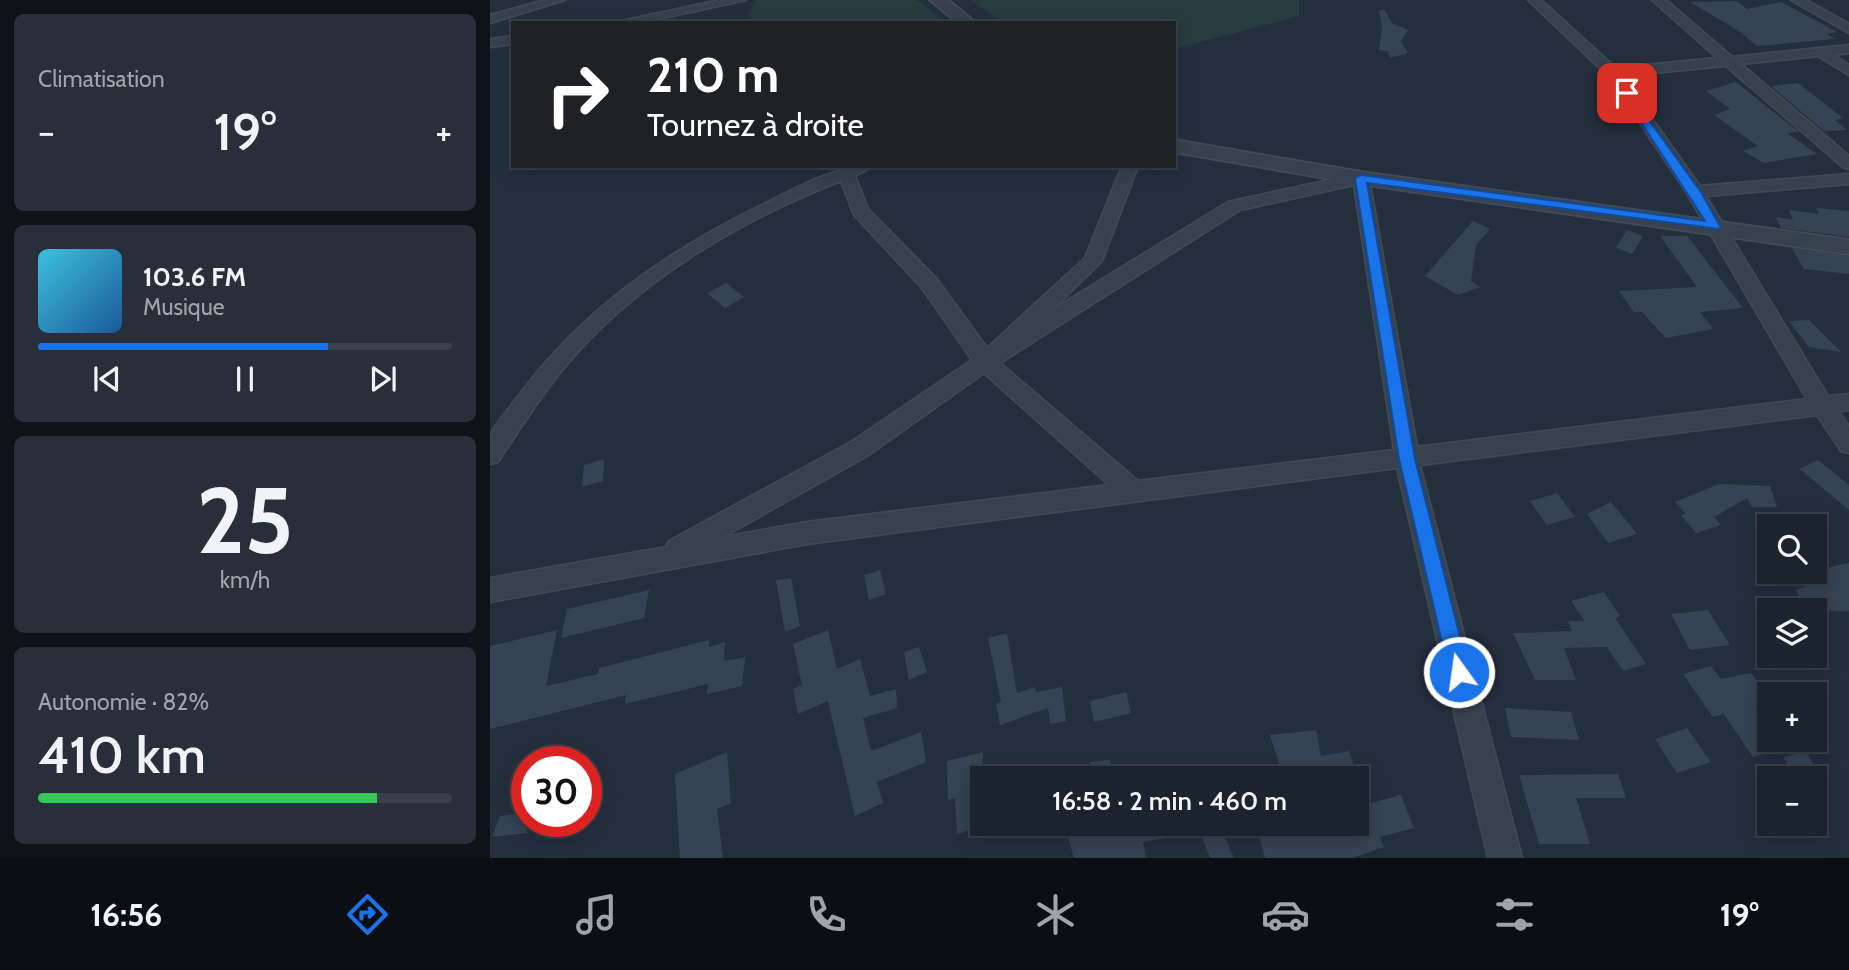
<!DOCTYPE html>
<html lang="fr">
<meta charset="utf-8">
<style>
:root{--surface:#1b232e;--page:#282f3a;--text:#f1f3f6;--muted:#a0a4aa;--line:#39404a;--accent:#1a73e8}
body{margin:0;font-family:Cabin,sans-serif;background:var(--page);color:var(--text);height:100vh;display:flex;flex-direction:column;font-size:26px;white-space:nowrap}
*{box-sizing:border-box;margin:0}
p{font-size:23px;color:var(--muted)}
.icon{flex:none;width:38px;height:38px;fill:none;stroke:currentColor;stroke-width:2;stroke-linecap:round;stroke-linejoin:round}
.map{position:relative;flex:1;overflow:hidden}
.sheet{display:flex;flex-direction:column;gap:14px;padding:14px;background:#0f1319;width:490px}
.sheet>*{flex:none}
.hud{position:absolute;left:21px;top:21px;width:665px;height:147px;border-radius:0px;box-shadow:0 4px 18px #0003,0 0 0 2px var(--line);background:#202124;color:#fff;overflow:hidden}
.buttons{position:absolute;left:1267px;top:514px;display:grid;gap:14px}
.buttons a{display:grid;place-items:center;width:70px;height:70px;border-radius:0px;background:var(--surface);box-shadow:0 4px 18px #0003,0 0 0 2px var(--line);font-size:35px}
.speed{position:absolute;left:21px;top:746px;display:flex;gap:14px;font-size:35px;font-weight:700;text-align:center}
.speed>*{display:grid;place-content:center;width:91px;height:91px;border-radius:50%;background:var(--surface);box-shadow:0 4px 18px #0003,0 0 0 2px var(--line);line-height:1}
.speed .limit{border:10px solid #d22;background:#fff;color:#111}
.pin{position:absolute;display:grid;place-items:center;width:60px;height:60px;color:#fff;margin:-30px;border-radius:14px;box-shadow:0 4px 10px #0006}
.me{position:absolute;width:77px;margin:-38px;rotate:346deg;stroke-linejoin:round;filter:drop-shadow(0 0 5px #0008)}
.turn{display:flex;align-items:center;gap:24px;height:147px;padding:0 21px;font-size:32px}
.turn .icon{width:91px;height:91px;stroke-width:2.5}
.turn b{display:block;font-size:49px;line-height:60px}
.big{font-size:52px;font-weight:600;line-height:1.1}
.sheet .tile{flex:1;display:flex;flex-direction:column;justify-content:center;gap:10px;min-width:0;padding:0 24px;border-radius:10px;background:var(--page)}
.sheet .dial{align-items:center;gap:0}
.dial b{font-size:91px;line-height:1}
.song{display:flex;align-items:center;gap:21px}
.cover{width:84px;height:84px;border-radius:10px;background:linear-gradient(135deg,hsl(190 70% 55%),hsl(210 70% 35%))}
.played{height:7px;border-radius:4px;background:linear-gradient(90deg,var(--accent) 70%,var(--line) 70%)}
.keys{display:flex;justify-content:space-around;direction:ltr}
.heat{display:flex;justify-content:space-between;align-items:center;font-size:38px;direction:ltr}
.charge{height:10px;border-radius:5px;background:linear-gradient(90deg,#34c759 82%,var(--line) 0)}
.trip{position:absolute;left:480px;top:766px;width:399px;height:70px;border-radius:0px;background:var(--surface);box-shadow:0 4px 18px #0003,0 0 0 2px var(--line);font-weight:600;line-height:70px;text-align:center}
.menu{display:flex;height:112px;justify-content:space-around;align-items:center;background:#0b0e12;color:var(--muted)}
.menu .icon{width:49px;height:49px}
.menu .active{color:var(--accent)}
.menu b{font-size:32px;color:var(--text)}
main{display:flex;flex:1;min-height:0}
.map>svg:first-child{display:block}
.green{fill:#263c3f}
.building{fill:#364354}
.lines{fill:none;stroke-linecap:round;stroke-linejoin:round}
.minor-casing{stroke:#414a57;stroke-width:3}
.tertiary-casing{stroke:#414a57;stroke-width:4}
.minor{fill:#38414e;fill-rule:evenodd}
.tertiary{fill:#38414e;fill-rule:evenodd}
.route{fill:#1a73e8;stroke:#114b97;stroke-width:2}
</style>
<main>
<section class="sheet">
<div class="tile"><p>Climatisation</p>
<div class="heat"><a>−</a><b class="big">19°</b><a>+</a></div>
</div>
<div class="tile">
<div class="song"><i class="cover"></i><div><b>103.6 FM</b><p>Musique</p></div></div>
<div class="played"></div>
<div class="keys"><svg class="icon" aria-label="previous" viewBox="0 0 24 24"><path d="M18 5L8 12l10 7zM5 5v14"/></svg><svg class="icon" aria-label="pause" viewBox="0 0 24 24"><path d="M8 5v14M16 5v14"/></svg><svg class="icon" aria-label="next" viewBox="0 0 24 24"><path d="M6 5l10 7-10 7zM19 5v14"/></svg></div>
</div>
<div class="tile dial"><b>25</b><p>km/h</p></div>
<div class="tile"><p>Autonomie · 82%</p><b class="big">410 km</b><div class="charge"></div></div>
</section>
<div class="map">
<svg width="1359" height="858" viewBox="0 0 1359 858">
<rect width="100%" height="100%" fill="#242f3e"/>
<!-- green -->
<g class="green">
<path d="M 265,0 L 427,0 L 458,23 L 256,23 Z"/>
<path d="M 481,0 L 809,0 L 809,16 L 684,49 L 684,23 L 513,23 Z"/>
</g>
<!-- building -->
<g class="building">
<path d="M 1247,1 L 1257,9 L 1291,2 L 1347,32 L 1337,34 L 1345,39 L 1267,46 L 1249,31 L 1200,2 Z"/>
<path d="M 894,9 L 902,23 L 918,30 L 911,41 L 918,53 L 900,58 L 898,51 L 889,50 L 892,27 L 889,11 Z"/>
<path d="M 1246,82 L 1309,132 L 1297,133 L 1327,154 L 1274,163 L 1253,151 L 1268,146 L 1224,115 L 1240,109 L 1216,91 Z"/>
<path d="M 1308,83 L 1353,118 L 1345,120 L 1357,130 L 1334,131 L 1281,86 Z"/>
<path d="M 1326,208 L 1359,211 L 1359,237 L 1291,228 L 1285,217 L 1303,220 L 1299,210 L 1329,214 Z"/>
<path d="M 983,221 L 1000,229 L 986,245 L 981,281 L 990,287 L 968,295 L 935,276 Z"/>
<path d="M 1137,230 L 1153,236 L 1142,254 L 1126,248 Z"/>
<path d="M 1170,236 L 1197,236 L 1253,308 L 1210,312 L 1223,329 L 1176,338 L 1152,312 L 1144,312 L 1129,291 L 1207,287 Z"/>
<path d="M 1302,248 L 1359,256 L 1359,274 L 1314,269 Z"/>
<path d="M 236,283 L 254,297 L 235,308 L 217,293 Z"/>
<path d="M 1319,320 L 1351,352 L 1319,347 L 1299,321 Z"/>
<path d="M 114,459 L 113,481 L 92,487 L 94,465 Z"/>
<path d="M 1328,460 L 1359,485 L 1359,510 L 1310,469 Z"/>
<path d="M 1229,484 L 1280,486 L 1287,507 L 1262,507 L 1257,498 L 1224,517 L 1231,525 L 1206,533 L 1191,515 L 1196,514 L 1185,502 Z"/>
<path d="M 1067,493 L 1085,517 L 1057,525 L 1040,501 Z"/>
<path d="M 1121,502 L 1147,534 L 1118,543 L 1097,514 Z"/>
<path d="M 1359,563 L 1359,611 L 1317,611 L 1306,590 L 1336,578 L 1311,572 L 1325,572 L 1325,570 Z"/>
<path d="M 390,570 L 396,594 L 379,600 L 374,575 Z"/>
<path d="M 301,578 L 310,626 L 295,632 L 286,580 Z"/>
<path d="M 159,590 L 154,618 L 71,638 L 77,609 Z"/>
<path d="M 1114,592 L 1130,616 L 1125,618 L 1156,664 L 1133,671 L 1117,647 L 1074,648 L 1086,680 L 1045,680 L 1023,633 L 1082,631 L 1078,621 L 1095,621 L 1081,601 Z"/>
<path d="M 1218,610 L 1240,645 L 1200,650 L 1181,614 Z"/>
<path d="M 67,630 L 56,686 L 108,674 L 109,668 L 219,640 L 219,647 L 235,642 L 234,661 L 255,657 L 252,686 L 217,694 L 218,684 L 135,704 L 136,695 L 0,729 L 0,646 Z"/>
<path d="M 338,630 L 347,669 L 370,659 L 380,696 L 406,689 L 407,708 L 373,718 L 381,751 L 431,732 L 436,762 L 387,782 L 393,803 L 365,816 L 338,701 L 308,714 L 303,689 L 312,685 L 303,644 Z"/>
<path d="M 517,633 L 527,693 L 545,687 L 546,692 L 572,687 L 576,721 L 560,724 L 558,708 L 510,725 L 506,704 L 511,702 L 498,638 Z"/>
<path d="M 429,647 L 437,672 L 419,680 L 414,652 Z"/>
<path d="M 1221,666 L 1231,679 L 1261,673 L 1279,699 L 1264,705 L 1279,726 L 1279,752 L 1263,757 L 1234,714 L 1223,717 L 1193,674 Z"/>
<path d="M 636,692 L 641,713 L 604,722 L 600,701 Z"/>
<path d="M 1015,708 L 1081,712 L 1089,740 L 1021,737 Z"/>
<path d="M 1197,728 L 1221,762 L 1187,773 L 1165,739 Z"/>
<path d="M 826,730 L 831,756 L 859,751 L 865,769 L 835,774 L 836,779 L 794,779 L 780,735 Z"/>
<path d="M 1315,751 L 1325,766 L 1304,773 L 1293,758 Z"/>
<path d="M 237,752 L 241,803 L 227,809 L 233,858 L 190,858 L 185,774 Z"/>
<path d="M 493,752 L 492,827 L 467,834 L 465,798 L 458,800 L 457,761 Z"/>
<path d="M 620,760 L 622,779 L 573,779 L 600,765 L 600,762 Z"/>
<path d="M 1128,774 L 1136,798 L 1086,798 L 1100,844 L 1049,844 L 1029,775 Z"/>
<path d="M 911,795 L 924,828 L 890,837 L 894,847 L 862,858 L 775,858 L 767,827 L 779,824 L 866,824 L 866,807 Z"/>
<path d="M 37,813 L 37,833 L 2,837 L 10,816 Z"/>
<path d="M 594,824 L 703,824 L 703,833 L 653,842 L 656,858 L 584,858 L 577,833 Z"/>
<path d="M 729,824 L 744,858 L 720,858 L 710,832 Z"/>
</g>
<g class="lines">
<!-- minor casing -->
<g class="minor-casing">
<g id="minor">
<path d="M 55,0 L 75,0 L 0,23 L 0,15 Z"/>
<path d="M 230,0 L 256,0 L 150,23 L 122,23 Z"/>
<path d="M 1038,0 L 1051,0 L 1126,68 L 1227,58 L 1162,0 L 1176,0 L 1242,57 L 1359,45 L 1359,53 L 1344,55 L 1359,65 L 1359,75 L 1328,56 L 1251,64 L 1359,156 L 1359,169 L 1353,167 L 1236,66 L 1132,76 L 1210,186 L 1359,174 L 1359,184 L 1216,196 L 1338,396 L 1359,394 L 1359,410 L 1349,412 L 1359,426 L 1359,453 L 1351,451 L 1327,415 L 930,465 L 1032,858 L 998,858 L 907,468 L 317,544 L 0,602 L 0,578 L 176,547 L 179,541 L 361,442 L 482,360 L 432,288 L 364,215 L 351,181 C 255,218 156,276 87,353 C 57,386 33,424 8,462 L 0,464 C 0,456 0,446 0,438 C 3,425 19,409 27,398 C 92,309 181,248 280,201 C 313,184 347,166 384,166 L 365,176 L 378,209 L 446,278 L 497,348 L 595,258 L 632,166 L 648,166 L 612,261 L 562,310 L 738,202 L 871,173 L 879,178 L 927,447 L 1317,399 L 1196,192 L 1118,76 ZM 864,185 L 904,450 L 648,481 L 510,363 L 750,210 ZM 494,373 L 619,485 L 317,522 L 233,537 L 377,456 Z"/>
<path d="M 1301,0 L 1316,0 L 1359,24 L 1359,33 Z"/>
<path d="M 23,36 L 23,44 L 0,47 L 0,39 Z"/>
</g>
</g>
<!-- tertiary casing -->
<g class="tertiary-casing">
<g id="tertiary">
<path d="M 440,0 L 458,0 L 486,23 L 468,23 Z"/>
<path d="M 684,140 L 871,172 L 1359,240 L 1359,254 L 871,184 L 684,152 Z"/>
</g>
</g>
<!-- minor -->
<use href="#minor" class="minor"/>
<!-- tertiary -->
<use href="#tertiary" class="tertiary"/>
</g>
<!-- route -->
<path class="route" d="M 1137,90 L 1211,192 L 1230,226 L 1229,229 L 877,183 L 925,459 L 979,672 L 976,679 L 969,682 L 962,679 L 959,672 L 909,459 L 865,178 L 871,175 L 1215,221 L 1132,93 Z"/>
</svg>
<div class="buttons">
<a><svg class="icon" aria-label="search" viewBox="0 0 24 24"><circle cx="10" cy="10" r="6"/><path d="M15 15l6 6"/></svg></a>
<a><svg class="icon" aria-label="layers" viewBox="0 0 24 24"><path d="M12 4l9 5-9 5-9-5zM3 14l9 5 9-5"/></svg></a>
<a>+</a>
<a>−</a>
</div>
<div class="speed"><div class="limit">30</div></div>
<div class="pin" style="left:1137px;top:93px;background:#d93025"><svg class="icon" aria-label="arrive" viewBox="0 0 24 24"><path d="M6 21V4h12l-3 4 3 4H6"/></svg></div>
<svg class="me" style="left:969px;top:672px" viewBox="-20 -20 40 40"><circle r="17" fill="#1a73e8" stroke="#fff" stroke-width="3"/><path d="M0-11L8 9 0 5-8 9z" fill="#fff"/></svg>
<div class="trip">16:58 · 2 min · 460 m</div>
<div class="hud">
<div class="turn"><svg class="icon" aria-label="right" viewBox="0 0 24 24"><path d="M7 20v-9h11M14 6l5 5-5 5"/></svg><div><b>210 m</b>Tournez à droite</div></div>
</div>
</div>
</main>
<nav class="menu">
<b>16:56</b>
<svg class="icon active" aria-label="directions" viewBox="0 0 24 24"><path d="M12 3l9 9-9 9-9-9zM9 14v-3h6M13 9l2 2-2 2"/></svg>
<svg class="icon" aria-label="music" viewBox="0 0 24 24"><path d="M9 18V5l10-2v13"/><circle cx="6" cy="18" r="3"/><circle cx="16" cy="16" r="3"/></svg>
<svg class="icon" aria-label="phone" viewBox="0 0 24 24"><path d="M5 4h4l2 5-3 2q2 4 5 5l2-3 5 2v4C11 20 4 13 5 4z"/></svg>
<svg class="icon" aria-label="climate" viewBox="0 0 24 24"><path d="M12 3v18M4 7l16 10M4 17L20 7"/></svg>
<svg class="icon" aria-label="car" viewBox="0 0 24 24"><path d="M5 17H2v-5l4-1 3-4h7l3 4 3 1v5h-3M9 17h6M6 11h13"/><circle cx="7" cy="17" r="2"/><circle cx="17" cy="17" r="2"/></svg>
<svg class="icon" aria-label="filters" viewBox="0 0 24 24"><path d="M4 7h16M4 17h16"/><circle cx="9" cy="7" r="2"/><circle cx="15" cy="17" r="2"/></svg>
<b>19°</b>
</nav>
